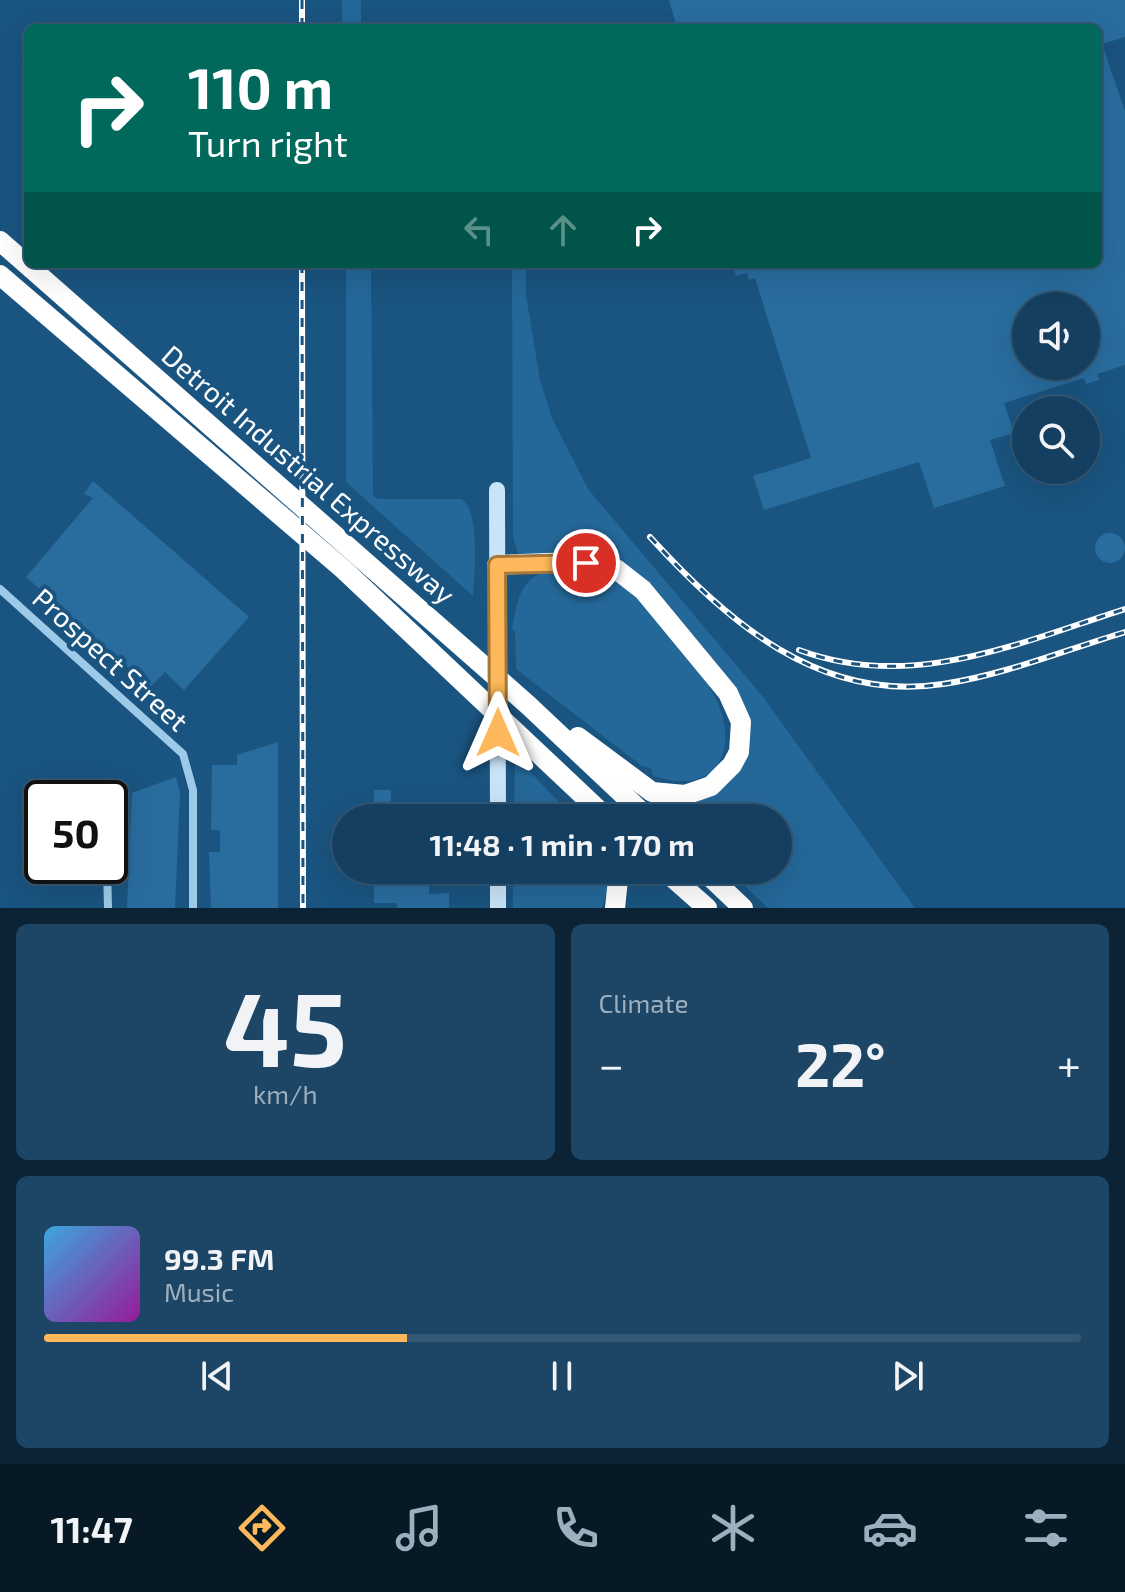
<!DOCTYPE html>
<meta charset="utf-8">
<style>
:root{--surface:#143f60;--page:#1d4666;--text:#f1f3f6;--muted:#9dafbd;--line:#335875;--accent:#fcb85a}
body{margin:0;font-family:"Exo 2",sans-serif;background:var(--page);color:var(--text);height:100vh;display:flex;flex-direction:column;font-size:30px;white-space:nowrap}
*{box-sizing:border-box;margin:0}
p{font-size:26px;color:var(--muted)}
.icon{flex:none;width:44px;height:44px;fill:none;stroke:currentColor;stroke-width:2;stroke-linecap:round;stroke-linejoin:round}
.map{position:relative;height:908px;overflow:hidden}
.details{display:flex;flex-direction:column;gap:16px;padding:16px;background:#0b2335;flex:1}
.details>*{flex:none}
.hud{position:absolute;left:24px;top:24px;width:1078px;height:244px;border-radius:12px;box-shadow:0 8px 32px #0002,0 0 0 2px var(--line);background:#00695c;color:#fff;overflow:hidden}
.buttons{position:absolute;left:1012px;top:292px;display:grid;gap:16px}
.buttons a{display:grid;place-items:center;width:88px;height:88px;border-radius:50%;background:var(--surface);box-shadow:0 8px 32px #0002,0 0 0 2px var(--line);font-size:40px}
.speed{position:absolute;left:24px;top:780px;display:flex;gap:16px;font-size:40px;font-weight:700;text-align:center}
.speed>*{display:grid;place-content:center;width:104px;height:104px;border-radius:50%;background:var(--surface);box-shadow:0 8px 32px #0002,0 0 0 2px var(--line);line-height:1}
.speed .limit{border:4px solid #111;border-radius:12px;background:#fff;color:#111}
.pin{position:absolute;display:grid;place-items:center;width:68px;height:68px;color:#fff;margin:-34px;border:4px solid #fff;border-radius:50%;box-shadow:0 2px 8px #0007}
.me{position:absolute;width:88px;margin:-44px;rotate:0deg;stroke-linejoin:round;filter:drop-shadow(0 0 6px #0008)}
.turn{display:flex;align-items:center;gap:28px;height:168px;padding:0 32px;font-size:36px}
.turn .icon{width:104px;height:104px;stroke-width:2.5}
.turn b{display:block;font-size:56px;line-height:68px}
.lanes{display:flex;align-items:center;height:76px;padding:0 32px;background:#0003;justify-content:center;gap:40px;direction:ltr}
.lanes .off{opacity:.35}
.big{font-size:60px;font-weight:700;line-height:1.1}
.details .tile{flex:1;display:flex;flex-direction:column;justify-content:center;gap:12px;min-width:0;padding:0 28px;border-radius:12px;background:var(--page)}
.details .dial{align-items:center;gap:0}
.dial b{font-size:104px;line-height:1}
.song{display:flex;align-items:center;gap:24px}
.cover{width:96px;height:96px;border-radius:12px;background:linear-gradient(135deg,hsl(200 70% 55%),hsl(300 70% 35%))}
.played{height:8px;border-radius:4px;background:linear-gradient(90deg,var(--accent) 35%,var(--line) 35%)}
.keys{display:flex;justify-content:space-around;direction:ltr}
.heat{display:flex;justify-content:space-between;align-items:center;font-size:44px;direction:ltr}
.details .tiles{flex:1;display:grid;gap:16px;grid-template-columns:1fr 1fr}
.tile:last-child{grid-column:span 2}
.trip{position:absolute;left:332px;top:804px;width:460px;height:80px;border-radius:40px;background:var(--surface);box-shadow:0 8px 32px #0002,0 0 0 2px var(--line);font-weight:700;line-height:80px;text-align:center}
.menu{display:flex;height:128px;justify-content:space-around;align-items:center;background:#081926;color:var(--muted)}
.menu .icon{width:56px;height:56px}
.menu .current{color:var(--accent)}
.menu b{font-size:36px;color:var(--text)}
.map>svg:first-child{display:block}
.green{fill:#246899}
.building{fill:#296d9f;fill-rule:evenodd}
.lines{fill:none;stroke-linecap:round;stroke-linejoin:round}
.minor{stroke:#9ecaea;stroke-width:8}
.secondary{stroke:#c9e3f7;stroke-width:16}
.motorway{stroke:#fff;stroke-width:20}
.rail-casing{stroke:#fff;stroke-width:6}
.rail{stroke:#1a5480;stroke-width:3;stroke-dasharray:9;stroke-linecap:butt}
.route-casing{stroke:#a4783a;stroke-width:20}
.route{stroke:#fcb85a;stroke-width:14}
.labels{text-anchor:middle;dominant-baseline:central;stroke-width:8;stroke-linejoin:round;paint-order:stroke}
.street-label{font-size:28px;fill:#fff;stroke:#1a5480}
</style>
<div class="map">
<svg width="1125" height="908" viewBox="0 0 1125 908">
<rect width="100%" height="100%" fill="#1a5480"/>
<!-- green -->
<g class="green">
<rect x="342" y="0" width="19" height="28"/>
<path d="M 346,264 L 371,264 L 373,495 L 378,499 L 462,499 C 481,515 474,573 473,596 L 346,482 Z"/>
<path d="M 512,264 L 526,264 L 526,295 L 540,380 L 552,418 L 588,489 L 764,698 L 915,908 L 768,908 L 728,870 L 778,870 L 778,818 L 674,818 L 654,799 L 734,777 L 735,686 L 652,584 L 627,565 L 610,558 L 518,554 L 513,537 Z"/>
<path d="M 548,571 L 601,574 L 625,583 L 712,684 L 709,687 C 744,741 722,801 652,775 L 652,769 L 642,766 L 516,669 L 515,632 L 512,629 C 517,603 519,578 548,571 Z"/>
<path d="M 515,756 L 574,818 L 514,818 Z"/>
<path d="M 513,870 L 608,870 L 609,886 L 602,908 L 513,908 Z"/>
</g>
<!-- building -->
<g class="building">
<path d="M 669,0 L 1125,0 L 1125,37 L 1102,44 L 1125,111 L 1125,365 L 1097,374 L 1099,380 L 1086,384 L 1084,378 L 1004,403 L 1014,433 L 990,440 L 1005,486 L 934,508 L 919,462 L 764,510 L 753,476 L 811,458 L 755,278 L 749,280 L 747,273 L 736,276 L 732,264 L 1098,264 L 1098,28 L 677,28 ZM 1026,306 L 1086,306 L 1086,366 L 1026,366 Z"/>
<path d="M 93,481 L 249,617 L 184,690 L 165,672 L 150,687 L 26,577 L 93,498 L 84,494 Z"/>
<circle cx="1110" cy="548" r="15"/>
<path d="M 278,742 L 278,908 L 211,908 L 209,852 L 220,852 L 220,830 L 211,830 L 212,765 L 237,765 L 237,755 Z"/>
<path d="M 176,777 L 180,793 L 175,908 L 127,908 L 132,793 Z"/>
<rect x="374" y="790" width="17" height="28"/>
<path d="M 374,870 L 429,870 L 429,894 L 449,893 L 449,908 L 397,908 L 397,903 L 374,903 Z"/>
</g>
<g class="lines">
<!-- minor -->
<g class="minor">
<path d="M 0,589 L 183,754 L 193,790 L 193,908"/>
<path d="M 107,798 L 107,795"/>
<path d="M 107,866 L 108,908"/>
</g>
<!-- secondary -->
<g class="secondary">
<path d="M 497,490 L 498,818"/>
<path d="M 498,870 L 498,908"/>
</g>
<!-- motorway -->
<g class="motorway">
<path d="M 0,241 L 528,705 L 648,818"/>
<path d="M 0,275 L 343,569 L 607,818"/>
<path d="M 497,565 L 574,562 L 616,569 L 643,590 L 728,693 L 741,722 L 739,752 L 732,765 L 711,786 L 685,795 L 652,792 L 578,737"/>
<path d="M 664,870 L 707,908"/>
<path d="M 703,870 L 743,908"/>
<path d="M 615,908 L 619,870"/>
</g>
<!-- rail casing -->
<g class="rail-casing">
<g id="rail">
<path d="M 302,0 L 302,28"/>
<path d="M 302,264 L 303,908"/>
<path d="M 650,537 C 727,621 819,703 943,684 C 1004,675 1065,650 1125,632"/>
<path d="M 799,650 C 912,692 1018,643 1125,609"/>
</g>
</g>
<!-- rail -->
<use href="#rail" class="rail"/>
</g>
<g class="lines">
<!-- route casing -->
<g class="route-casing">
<path id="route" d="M 498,733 L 497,565 L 586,563"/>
</g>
<!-- route -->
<use href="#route" class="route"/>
</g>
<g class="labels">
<!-- street labels -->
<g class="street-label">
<text transform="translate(309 474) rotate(41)">Detroit Industrial Expressway</text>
<text transform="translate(111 659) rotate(42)">Prospect Street</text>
</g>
</g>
</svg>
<div class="buttons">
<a><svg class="icon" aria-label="sound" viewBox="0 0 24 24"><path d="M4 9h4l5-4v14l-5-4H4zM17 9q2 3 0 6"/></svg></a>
<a><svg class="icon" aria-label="search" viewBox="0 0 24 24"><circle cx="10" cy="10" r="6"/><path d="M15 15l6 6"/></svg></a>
</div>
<div class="speed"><div class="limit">50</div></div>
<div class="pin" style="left:586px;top:563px;background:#d93025"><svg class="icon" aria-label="arrive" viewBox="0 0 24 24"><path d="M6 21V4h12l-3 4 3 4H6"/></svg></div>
<svg class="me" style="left:498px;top:733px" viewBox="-20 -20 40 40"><path d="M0-17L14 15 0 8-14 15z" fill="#fcb85a" stroke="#fff" stroke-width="4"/></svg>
<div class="trip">11:48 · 1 min · 170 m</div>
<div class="hud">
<div class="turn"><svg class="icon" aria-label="right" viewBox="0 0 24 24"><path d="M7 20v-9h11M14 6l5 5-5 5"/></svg><div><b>110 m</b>Turn right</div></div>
<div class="lanes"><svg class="icon off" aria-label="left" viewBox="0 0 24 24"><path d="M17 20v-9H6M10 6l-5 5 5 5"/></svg><svg class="icon off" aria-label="ahead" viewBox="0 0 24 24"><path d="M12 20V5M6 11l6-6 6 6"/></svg><svg class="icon" aria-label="right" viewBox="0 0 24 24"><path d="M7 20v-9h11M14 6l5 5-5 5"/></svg></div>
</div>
</div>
<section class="details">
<div class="tiles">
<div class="tile dial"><b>45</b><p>km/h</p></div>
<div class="tile"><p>Climate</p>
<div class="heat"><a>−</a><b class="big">22°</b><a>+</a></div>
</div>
<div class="tile">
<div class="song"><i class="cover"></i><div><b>99.3 FM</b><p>Music</p></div></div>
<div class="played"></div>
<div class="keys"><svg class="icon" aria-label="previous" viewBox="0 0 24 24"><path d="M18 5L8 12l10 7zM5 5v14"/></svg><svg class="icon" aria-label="pause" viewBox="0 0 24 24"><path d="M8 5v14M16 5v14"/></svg><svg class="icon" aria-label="next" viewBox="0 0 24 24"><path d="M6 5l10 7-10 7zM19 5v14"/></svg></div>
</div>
</div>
</section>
<nav class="menu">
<b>11:47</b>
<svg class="icon current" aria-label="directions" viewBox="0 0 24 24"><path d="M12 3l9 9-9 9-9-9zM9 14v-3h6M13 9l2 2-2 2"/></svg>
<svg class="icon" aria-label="music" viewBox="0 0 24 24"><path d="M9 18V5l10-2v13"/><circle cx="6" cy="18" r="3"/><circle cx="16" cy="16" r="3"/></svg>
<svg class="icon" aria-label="phone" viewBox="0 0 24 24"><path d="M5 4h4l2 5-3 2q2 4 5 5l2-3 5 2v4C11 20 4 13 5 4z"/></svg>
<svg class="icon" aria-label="climate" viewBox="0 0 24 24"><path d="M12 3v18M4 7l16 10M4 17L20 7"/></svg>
<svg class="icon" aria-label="car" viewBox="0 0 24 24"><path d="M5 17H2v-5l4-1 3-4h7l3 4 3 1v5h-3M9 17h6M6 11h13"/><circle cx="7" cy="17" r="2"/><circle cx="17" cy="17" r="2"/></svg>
<svg class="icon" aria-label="filters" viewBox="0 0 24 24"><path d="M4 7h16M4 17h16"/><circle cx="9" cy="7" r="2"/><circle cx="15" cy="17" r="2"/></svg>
</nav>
